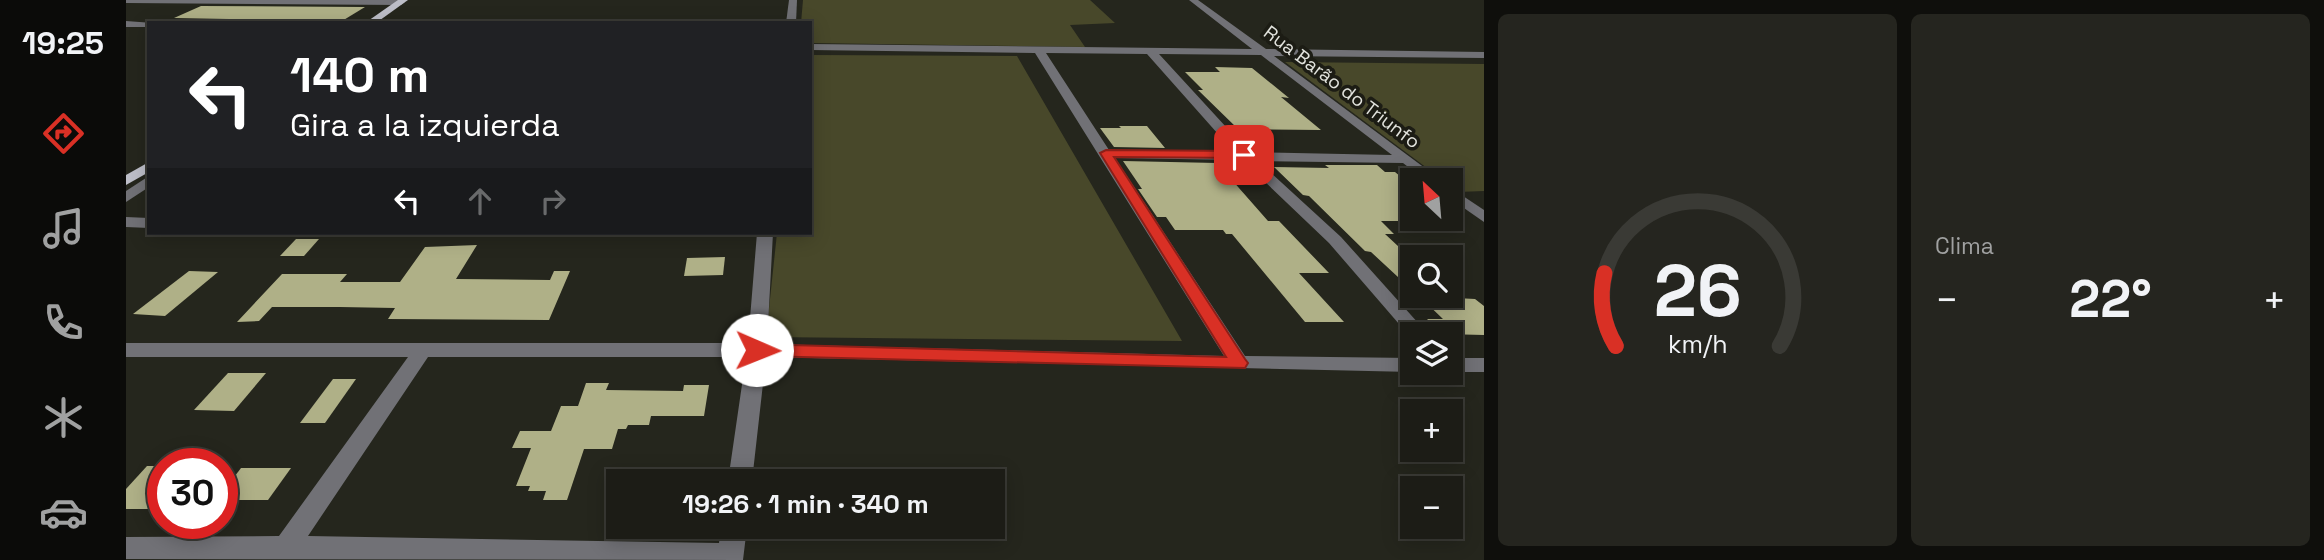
<!DOCTYPE html>
<html lang="es">
<meta charset="utf-8">
<style>
:root{--surface:#1c1c16;--page:#25251f;--text:#f1f3f6;--muted:#a0a1a1;--line:#3a3a35;--accent:#d93025}
body{margin:0;font-family:"Space Grotesk",sans-serif;background:var(--page);color:var(--text);height:100vh;display:flex;flex-direction:column;font-size:26px;white-space:nowrap}
*{box-sizing:border-box;margin:0}
p{font-size:23px;color:var(--muted)}
.icon{flex:none;width:38px;height:38px;fill:none;stroke:currentColor;stroke-width:2;stroke-linecap:round;stroke-linejoin:round}
.map{position:relative;flex:1;overflow:hidden}
.side{display:flex;flex-direction:column;gap:14px;padding:14px;background:#0f0f0c;width:840px}
.side>*{flex:none}
.banner{position:absolute;left:21px;top:21px;width:665px;height:214px;border-radius:0px;box-shadow:0 4px 18px #0003,0 0 0 2px var(--line);background:#202124;color:#fff;overflow:hidden}
.needle{width:46px;rotate:334deg}
.fabs{position:absolute;left:1274px;top:168px;display:grid;gap:14px}
.fabs a{display:grid;place-items:center;width:63px;height:63px;border-radius:0px;background:var(--surface);box-shadow:0 4px 18px #0003,0 0 0 2px var(--line);font-size:35px}
.speed{position:absolute;left:21px;top:448px;display:flex;gap:14px;font-size:35px;font-weight:700;text-align:center}
.speed>*{display:grid;place-content:center;width:91px;height:91px;border-radius:50%;background:var(--surface);box-shadow:0 4px 18px #0003,0 0 0 2px var(--line);line-height:1}
.speed .limit{border:10px solid #d22;background:#fff;color:#111}
.pin{position:absolute;display:grid;place-items:center;width:60px;height:60px;color:#fff;margin:-30px;border-radius:14px;box-shadow:0 4px 10px #0006}
.me{position:absolute;width:77px;margin:-38px;rotate:91deg;stroke-linejoin:round;filter:drop-shadow(0 0 5px #0008)}
.turn{display:flex;align-items:center;gap:24px;height:147px;padding:0 28px;font-size:32px}
.turn .icon{width:91px;height:91px;stroke-width:2.5}
.turn b{display:block;font-size:49px;line-height:60px}
.lanes{display:flex;align-items:center;height:66px;padding:0 28px;background:#0003;justify-content:center;gap:35px;direction:ltr}
.lanes .off{opacity:.35}
.big{font-size:52px;font-weight:600;line-height:1.1}
.side .widget{flex:1;display:flex;flex-direction:column;justify-content:center;gap:10px;min-width:0;padding:0 24px;border-radius:10px;background:var(--page)}
.side .dial{align-items:center;gap:0}
.dial svg{height:182px;overflow:visible;fill:none;stroke:var(--line);stroke-width:7;stroke-linecap:round;text-anchor:middle}
.dial text{fill:var(--text);stroke:none}
.heat{display:flex;justify-content:space-between;align-items:center;font-size:38px;direction:ltr}
.side .tiles{flex:1;display:grid;gap:14px;grid-template-columns:repeat(2,1fr)}
.trip{position:absolute;left:480px;top:469px;width:399px;height:70px;border-radius:0px;background:var(--surface);box-shadow:0 4px 18px #0003,0 0 0 2px var(--line);font-weight:600;line-height:70px;text-align:center}
main{display:flex;flex:1;min-height:0}
.dock{display:flex;flex-direction:column;width:126px;justify-content:space-around;align-items:center;background:#0b0b09;color:var(--muted)}
.dock .icon{width:49px;height:49px}
.dock .active{color:var(--accent)}
.dock b{font-size:32px;color:var(--text)}
.map>svg:first-child{display:block}
.green{fill:#48482a}
.building{fill:#afb087}
.lines{fill:none;stroke-linecap:round;stroke-linejoin:round}
.minor{fill:#717176;fill-rule:evenodd}
.major{fill:#bdbec8;fill-rule:evenodd}
.route{fill:#d93025;stroke:#8d1f18;stroke-width:2}
.labels{text-anchor:middle;dominant-baseline:central;stroke-width:7;stroke-linejoin:round;paint-order:stroke}
.far-street-label{font-size:19px;fill:#e2e3dd;stroke:#1c1c14}
</style>
<main>
<nav class="dock">
<b>19:25</b>
<svg class="icon active" aria-label="directions" viewBox="0 0 24 24"><path d="M12 3l9 9-9 9-9-9zM9 14v-3h6M13 9l2 2-2 2"/></svg>
<svg class="icon" aria-label="music" viewBox="0 0 24 24"><path d="M9 18V5l10-2v13"/><circle cx="6" cy="18" r="3"/><circle cx="16" cy="16" r="3"/></svg>
<svg class="icon" aria-label="phone" viewBox="0 0 24 24"><path d="M5 4h4l2 5-3 2q2 4 5 5l2-3 5 2v4C11 20 4 13 5 4z"/></svg>
<svg class="icon" aria-label="climate" viewBox="0 0 24 24"><path d="M12 3v18M4 7l16 10M4 17L20 7"/></svg>
<svg class="icon" aria-label="car" viewBox="0 0 24 24"><path d="M5 17H2v-5l4-1 3-4h7l3 4 3 1v5h-3M9 17h6M6 11h13"/><circle cx="7" cy="17" r="2"/><circle cx="17" cy="17" r="2"/></svg>
</nav>
<div class="map">
<svg width="1358" height="560" viewBox="0 0 1358 560">
<rect width="100%" height="100%" fill="#25261d"/>
<!-- green -->
<g class="green">
<path d="M 677,0 L 964,0 L 989,23 L 944,25 L 959,47 L 684,43 L 684,23 L 675,23 Z"/>
<path d="M 684,55 L 891,56 L 1056,341 L 640,337 L 651,233 L 684,233 Z"/>
<path d="M 1159,62 L 1358,64 L 1358,191 L 1332,192 L 1325,186 L 1325,180 L 1317,180 Z"/>
</g>
<!-- building -->
<g class="building">
<path d="M 75,6 L 239,7 L 216,21 L 48,18 Z"/>
<path d="M 1089,67 L 1126,68 L 1163,98 L 1155,97 L 1195,130 L 1112,129 L 1072,90 L 1077,90 L 1059,72 L 1094,72 Z"/>
<path d="M 993,126 L 1021,126 L 1039,148 L 988,147 L 974,128 L 995,128 Z"/>
<path d="M 997,161 L 1091,163 L 1142,221 L 1153,221 L 1203,273 L 1173,273 L 1218,322 L 1179,322 L 1106,234 L 1100,234 L 1097,230 L 1049,230 L 1040,217 L 1031,217 L 1012,189 L 1016,189 Z"/>
<path d="M 1199,165 L 1251,165 L 1259,172 L 1269,172 L 1286,186 L 1286,221 L 1255,221 L 1268,234 L 1259,234 L 1286,259 L 1286,290 L 1245,252 L 1239,251 L 1183,196 L 1177,195 L 1148,167 L 1203,168 Z"/>
<path d="M 170,239 L 193,239 L 178,256 L 154,256 Z"/>
<path d="M 351,245 L 330,279 L 424,280 L 428,271 L 444,271 L 423,320 L 262,319 L 269,308 L 214,307 L 146,307 L 133,321 L 111,322 L 156,274 L 221,274 L 214,282 L 274,282 L 299,247 Z"/>
<path d="M 599,257 L 597,275 L 558,276 L 561,258 Z"/>
<path d="M 63,271 L 92,272 L 39,316 L 7,314 Z"/>
<path d="M 1293,296 L 1349,299 L 1358,306 L 1358,335 L 1317,334 L 1301,319 L 1317,319 Z"/>
<path d="M 102,373 L 140,373 L 108,411 L 68,410 Z"/>
<path d="M 207,379 L 230,379 L 199,423 L 174,423 Z"/>
<path d="M 460,383 L 483,383 L 480,390 L 557,391 L 558,385 L 583,385 L 578,416 L 525,416 L 523,425 L 502,425 L 500,429 L 492,429 L 486,449 L 458,449 L 441,500 L 417,500 L 420,491 L 402,491 L 404,486 L 390,486 L 405,448 L 386,448 L 394,431 L 425,431 L 435,406 L 452,406 Z"/>
<path d="M 21,466 L 37,466 L 37,491 L 22,509 L 0,509 L 0,489 Z"/>
<path d="M 115,468 L 165,468 L 142,500 L 96,500 L 96,493 Z"/>
</g>
<g class="lines">
<!-- minor -->
<g class="minor">
<path d="M 0,0 L 277,0 L 279,2 L 275,5 L 0,3 Z"/>
<path d="M 663,0 L 671,0 L 670,23 L 660,23 Z"/>
<path d="M 1063,0 L 1072,0 L 1140,49 L 1358,52 L 1358,58 L 1148,56 L 1315,180 L 1299,180 L 1277,163 L 1132,161 L 1215,237 L 1302,334 L 1286,334 L 1286,339 L 1203,243 L 1116,160 L 989,158 L 1119,356 L 1286,358 L 1286,372 L 640,357 L 626,481 L 602,481 L 620,357 L 302,357 L 182,536 L 593,543 L 595,527 L 621,527 L 617,560 L 0,559 L 0,537 L 153,536 L 282,357 L 0,357 L 0,343 L 622,343 L 631,233 L 647,233 L 641,344 L 1098,356 L 909,53 L 684,50 L 684,44 L 1126,49 ZM 920,53 L 1021,54 L 1108,152 L 983,150 ZM 1033,54 L 1135,55 L 1266,155 L 1123,152 Z"/>
<path d="M 0,21 L 27,23 L 23,23 L 23,27 L 0,27 Z"/>
<path d="M 23,176 L 23,187 L 0,202 L 0,191 Z"/>
<path d="M 1325,188 L 1358,210 L 1358,222 L 1325,199 Z"/>
<path d="M 0,217 L 23,218 L 23,228 L 0,227 Z"/>
<rect x="1325" y="358" width="33" height="14"/>
</g>
<!-- major -->
<g class="major">
<path d="M 272,0 L 282,0 L 250,23 L 239,23 Z"/>
<path d="M 23,162 L 23,172 L 0,185 L 0,175 Z"/>
</g>
</g>
<!-- route -->
<path class="route" d="M 980,150 L 1118,151 L 1124,155 L 1118,158 L 988,157 L 1119,359 L 1122,363 L 1119,368 L 631,356 L 622,350 L 631,344 L 1100,357 L 974,153 Z"/>
<g class="labels">
<!-- far-street labels -->
<g class="far-street-label">
<text transform="translate(1216 87) rotate(37)">Rua Barão do Triunfo</text>
</g>
</g>
</svg>
<div class="fabs">
<a><svg class="needle" viewBox="-14 -14 28 28"><path d="M0-13l5 13h-10z" fill="#e53935"/><path d="M0 13l5-13h-10z" fill="#a0a1a1"/></svg></a>
<a><svg class="icon" aria-label="search" viewBox="0 0 24 24"><circle cx="10" cy="10" r="6"/><path d="M15 15l6 6"/></svg></a>
<a><svg class="icon" aria-label="layers" viewBox="0 0 24 24"><path d="M12 4l9 5-9 5-9-5zM3 14l9 5 9-5"/></svg></a>
<a>+</a>
<a>−</a>
</div>
<div class="speed"><div class="limit">30</div></div>
<div class="pin" style="left:1118px;top:155px;background:#d93025"><svg class="icon" aria-label="arrive" viewBox="0 0 24 24"><path d="M6 21V4h12l-3 4 3 4H6"/></svg></div>
<svg class="me" style="left:631px;top:350px" viewBox="-20 -20 40 40"><circle r="19" fill="#fff"/><path d="M0-13L10 11 0 6-10 11z" fill="#d93025"/></svg>
<div class="trip">19:26 · 1 min · 340 m</div>
<div class="banner">
<div class="turn"><svg class="icon" aria-label="left" viewBox="0 0 24 24"><path d="M17 20v-9H6M10 6l-5 5 5 5"/></svg><div><b>140 m</b>Gira a la izquierda</div></div>
<div class="lanes"><svg class="icon" aria-label="left" viewBox="0 0 24 24"><path d="M17 20v-9H6M10 6l-5 5 5 5"/></svg><svg class="icon off" aria-label="ahead" viewBox="0 0 24 24"><path d="M12 20V5M6 11l6-6 6 6"/></svg><svg class="icon off" aria-label="right" viewBox="0 0 24 24"><path d="M7 20v-9h11M14 6l5 5-5 5"/></svg></div>
</div>
</div>
<section class="side">
<div class="tiles">
<div class="widget dial"><svg viewBox="0 0 100 80">
<path d="M14 69A42 42 0 1 1 86 69"/>
<path d="M14 69A42 42 0 0 1 9 37" stroke="#d93025"/>
<text x="50" y="56" font-size="32" font-weight="700">26</text>
<text x="50" y="72" font-size="11">km/h</text>
</svg></div>
<div class="widget"><p>Clima</p>
<div class="heat"><a>−</a><b class="big">22°</b><a>+</a></div>
</div>
</div>
</section>
</main>
